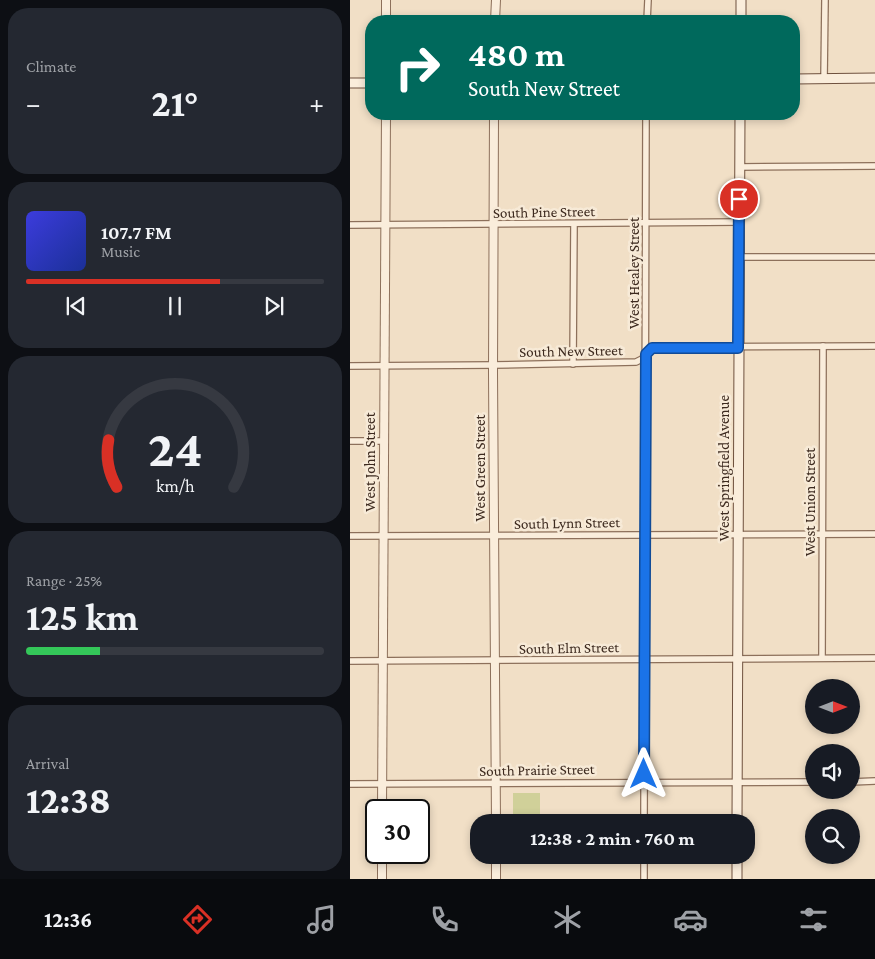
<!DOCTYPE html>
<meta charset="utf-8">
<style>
:root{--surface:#171b24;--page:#242831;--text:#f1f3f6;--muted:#9ea1a6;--line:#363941;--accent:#d93025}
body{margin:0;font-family:"Crimson Pro",serif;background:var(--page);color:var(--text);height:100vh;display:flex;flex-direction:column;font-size:19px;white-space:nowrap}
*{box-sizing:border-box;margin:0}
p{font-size:16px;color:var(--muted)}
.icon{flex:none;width:28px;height:28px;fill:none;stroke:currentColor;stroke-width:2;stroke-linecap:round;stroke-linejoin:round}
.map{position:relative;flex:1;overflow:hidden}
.details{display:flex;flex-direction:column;gap:8px;padding:8px;background:#0d0f14;width:350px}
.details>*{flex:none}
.top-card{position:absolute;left:15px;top:15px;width:435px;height:105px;border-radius:20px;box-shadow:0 2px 8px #0003;background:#00695c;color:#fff;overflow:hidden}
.needle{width:32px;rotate:90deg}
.fabs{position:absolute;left:455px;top:679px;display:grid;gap:10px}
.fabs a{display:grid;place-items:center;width:55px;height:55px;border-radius:50%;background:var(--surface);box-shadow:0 2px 8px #0003;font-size:25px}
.speed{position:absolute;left:15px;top:799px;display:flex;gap:10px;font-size:25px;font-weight:700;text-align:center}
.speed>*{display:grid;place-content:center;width:65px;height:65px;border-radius:50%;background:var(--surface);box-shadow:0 2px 8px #0003;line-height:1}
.speed .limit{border:2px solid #111;border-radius:8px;background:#fff;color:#111}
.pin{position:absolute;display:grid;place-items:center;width:42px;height:42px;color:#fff;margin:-21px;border:2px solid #fff;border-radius:50%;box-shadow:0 1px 5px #0007}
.me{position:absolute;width:55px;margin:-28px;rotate:0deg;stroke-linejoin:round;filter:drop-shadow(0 0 4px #0008)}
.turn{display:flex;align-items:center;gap:18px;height:105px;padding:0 20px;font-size:22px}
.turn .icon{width:65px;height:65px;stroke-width:2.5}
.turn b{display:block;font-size:35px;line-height:42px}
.big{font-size:38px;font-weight:700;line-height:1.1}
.details .tile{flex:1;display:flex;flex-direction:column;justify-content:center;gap:8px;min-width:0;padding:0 18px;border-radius:20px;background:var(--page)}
.details .dial{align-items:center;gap:0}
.dial svg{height:130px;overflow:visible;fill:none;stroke:var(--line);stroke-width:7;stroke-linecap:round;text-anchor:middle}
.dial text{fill:var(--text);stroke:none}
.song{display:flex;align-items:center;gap:15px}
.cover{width:60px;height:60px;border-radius:8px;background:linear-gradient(135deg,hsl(240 70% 55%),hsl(230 70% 35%))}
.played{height:5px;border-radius:2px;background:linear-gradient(90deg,var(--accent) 65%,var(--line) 65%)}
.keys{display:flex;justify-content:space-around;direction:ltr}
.heat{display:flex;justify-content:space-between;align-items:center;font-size:28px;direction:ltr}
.charge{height:8px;border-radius:4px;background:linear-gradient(90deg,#34c759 25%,var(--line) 0)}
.trip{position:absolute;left:120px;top:814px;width:285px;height:50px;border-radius:20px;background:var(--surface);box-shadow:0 2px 8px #0003;font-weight:700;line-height:50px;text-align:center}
.menu{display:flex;height:80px;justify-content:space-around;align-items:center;background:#090b0e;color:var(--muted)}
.menu .icon{width:35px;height:35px}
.menu .selected{color:var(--accent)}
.menu b{font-size:22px;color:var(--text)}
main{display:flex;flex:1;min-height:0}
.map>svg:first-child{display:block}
.green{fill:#d0d099}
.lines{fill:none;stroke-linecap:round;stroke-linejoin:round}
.minor-casing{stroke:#8d705b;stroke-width:8}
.tertiary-casing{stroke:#8d705b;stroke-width:10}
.secondary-casing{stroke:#6f513e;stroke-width:11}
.minor{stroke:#faeddb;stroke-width:5.5}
.tertiary{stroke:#faeddb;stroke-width:8}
.secondary{stroke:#faeddb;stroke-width:9}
.route-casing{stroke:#114b97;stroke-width:12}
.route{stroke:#1a73e8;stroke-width:9}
.labels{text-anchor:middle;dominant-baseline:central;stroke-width:5;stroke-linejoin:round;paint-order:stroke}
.street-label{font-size:15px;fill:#3d2a1f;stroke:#f7ead7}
</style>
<main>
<section class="details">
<div class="tile"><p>Climate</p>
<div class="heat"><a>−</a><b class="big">21°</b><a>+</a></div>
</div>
<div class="tile">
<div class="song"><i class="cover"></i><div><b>107.7 FM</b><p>Music</p></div></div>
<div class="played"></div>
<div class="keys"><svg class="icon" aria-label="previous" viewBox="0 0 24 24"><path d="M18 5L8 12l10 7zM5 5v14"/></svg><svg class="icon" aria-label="pause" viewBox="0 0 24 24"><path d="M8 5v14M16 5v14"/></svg><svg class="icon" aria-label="next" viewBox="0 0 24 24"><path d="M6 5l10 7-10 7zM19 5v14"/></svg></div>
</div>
<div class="tile dial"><svg viewBox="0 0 100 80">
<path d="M14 69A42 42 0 1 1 86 69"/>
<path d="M14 69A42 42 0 0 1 9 40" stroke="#d93025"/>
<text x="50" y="56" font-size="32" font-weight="700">24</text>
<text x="50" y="72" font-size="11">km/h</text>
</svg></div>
<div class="tile"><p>Range · 25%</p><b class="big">125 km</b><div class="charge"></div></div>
<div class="tile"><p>Arrival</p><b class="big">12:38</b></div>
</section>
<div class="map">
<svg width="525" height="879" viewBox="0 0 525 879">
<rect width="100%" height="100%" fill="#f1dfc6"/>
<!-- green -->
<rect class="green" x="163" y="793" width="27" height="21"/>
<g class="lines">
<!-- minor casing -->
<g class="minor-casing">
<g id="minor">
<path d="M 297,21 L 298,0"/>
<path d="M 474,79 L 475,0"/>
<path d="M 389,167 L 525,166"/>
<path d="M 0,225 L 389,222"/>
<path d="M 389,257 L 525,257"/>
<path d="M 223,364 L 224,224"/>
<path d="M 0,366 L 143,365 L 286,362 L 292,359 L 302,347 L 525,346"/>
<path d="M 0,441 L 34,441"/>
<path d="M 0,536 L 525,534"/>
<path d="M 472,658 L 473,346"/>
<path d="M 1,661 L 525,658"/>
<path d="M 501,782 L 525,781"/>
<path d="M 0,784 L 464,782"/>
<path d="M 294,822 L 296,114"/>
<path d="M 294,879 L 294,855"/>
</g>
</g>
<!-- tertiary casing -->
<g class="tertiary-casing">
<g id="tertiary">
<path d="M 36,21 L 36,0"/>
<path d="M 145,21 L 146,0"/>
<path d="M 144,114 L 143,373 L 146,822"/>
<path d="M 32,810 L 36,114"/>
<path d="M 146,855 L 146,879"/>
<path d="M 32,879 L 32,852"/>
</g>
</g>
<!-- secondary casing -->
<g class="secondary-casing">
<g id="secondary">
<path d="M 391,21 L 391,0"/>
<path d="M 444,79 L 525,78"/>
<path d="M 0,83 L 21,83"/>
<path d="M 387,822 L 390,114"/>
<path d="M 387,879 L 387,855"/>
</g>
</g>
<!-- minor -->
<use href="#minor" class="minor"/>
<!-- tertiary -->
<use href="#tertiary" class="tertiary"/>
<!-- secondary -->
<use href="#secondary" class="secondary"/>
</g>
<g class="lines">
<!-- route casing -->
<g class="route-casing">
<path id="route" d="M 294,774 L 296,354 L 302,348 L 388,348 L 389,199"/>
</g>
<!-- route -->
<use href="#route" class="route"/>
</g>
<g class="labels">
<!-- street labels -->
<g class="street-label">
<text transform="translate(194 212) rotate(-1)">South Pine Street</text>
<text transform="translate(284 273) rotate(-90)">West Healey Street</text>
<text transform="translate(221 351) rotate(-1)">South New Street</text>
<text transform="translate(20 462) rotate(-90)">West John Street</text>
<text transform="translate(130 468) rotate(-90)">West Green Street</text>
<text transform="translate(374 468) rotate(-90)">West Springfield Avenue</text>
<text transform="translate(460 502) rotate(-90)">West Union Street</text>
<text transform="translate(217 523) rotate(-1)">South Lynn Street</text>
<text transform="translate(219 648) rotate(-1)">South Elm Street</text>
<text transform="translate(187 770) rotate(-1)">South Prairie Street</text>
</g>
</g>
</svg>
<div class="fabs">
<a><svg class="needle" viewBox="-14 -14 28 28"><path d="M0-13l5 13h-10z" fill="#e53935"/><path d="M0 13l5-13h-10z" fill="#9ea1a6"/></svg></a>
<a><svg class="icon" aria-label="sound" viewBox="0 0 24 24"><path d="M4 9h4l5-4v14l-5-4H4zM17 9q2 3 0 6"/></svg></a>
<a><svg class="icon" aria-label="search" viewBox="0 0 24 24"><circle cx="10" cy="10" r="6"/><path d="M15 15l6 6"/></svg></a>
</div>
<div class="speed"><div class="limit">30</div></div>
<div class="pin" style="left:389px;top:199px;background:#d93025"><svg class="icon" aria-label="arrive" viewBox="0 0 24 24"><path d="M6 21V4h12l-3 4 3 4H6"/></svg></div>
<svg class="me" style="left:294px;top:774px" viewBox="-20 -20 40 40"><path d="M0-17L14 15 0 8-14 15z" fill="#1a73e8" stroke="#fff" stroke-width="4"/></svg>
<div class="trip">12:38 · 2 min · 760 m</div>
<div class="top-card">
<div class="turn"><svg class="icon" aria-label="right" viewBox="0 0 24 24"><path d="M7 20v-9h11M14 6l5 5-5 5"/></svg><div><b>480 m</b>South New Street</div></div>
</div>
</div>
</main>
<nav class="menu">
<b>12:36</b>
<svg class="icon selected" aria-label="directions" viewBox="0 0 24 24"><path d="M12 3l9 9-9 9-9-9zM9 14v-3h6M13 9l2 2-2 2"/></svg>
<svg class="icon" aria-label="music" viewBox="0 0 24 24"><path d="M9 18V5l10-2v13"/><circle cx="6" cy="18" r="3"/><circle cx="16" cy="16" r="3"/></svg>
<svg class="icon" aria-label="phone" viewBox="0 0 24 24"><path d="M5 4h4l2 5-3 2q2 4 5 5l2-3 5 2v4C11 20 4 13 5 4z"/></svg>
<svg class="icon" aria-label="climate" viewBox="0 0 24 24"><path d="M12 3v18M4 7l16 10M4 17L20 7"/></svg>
<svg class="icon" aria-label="car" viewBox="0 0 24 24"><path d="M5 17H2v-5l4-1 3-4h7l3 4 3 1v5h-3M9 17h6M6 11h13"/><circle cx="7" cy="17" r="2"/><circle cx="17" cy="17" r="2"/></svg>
<svg class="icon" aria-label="filters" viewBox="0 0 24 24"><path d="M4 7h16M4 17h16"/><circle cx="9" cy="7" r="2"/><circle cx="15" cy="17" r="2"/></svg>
</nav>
